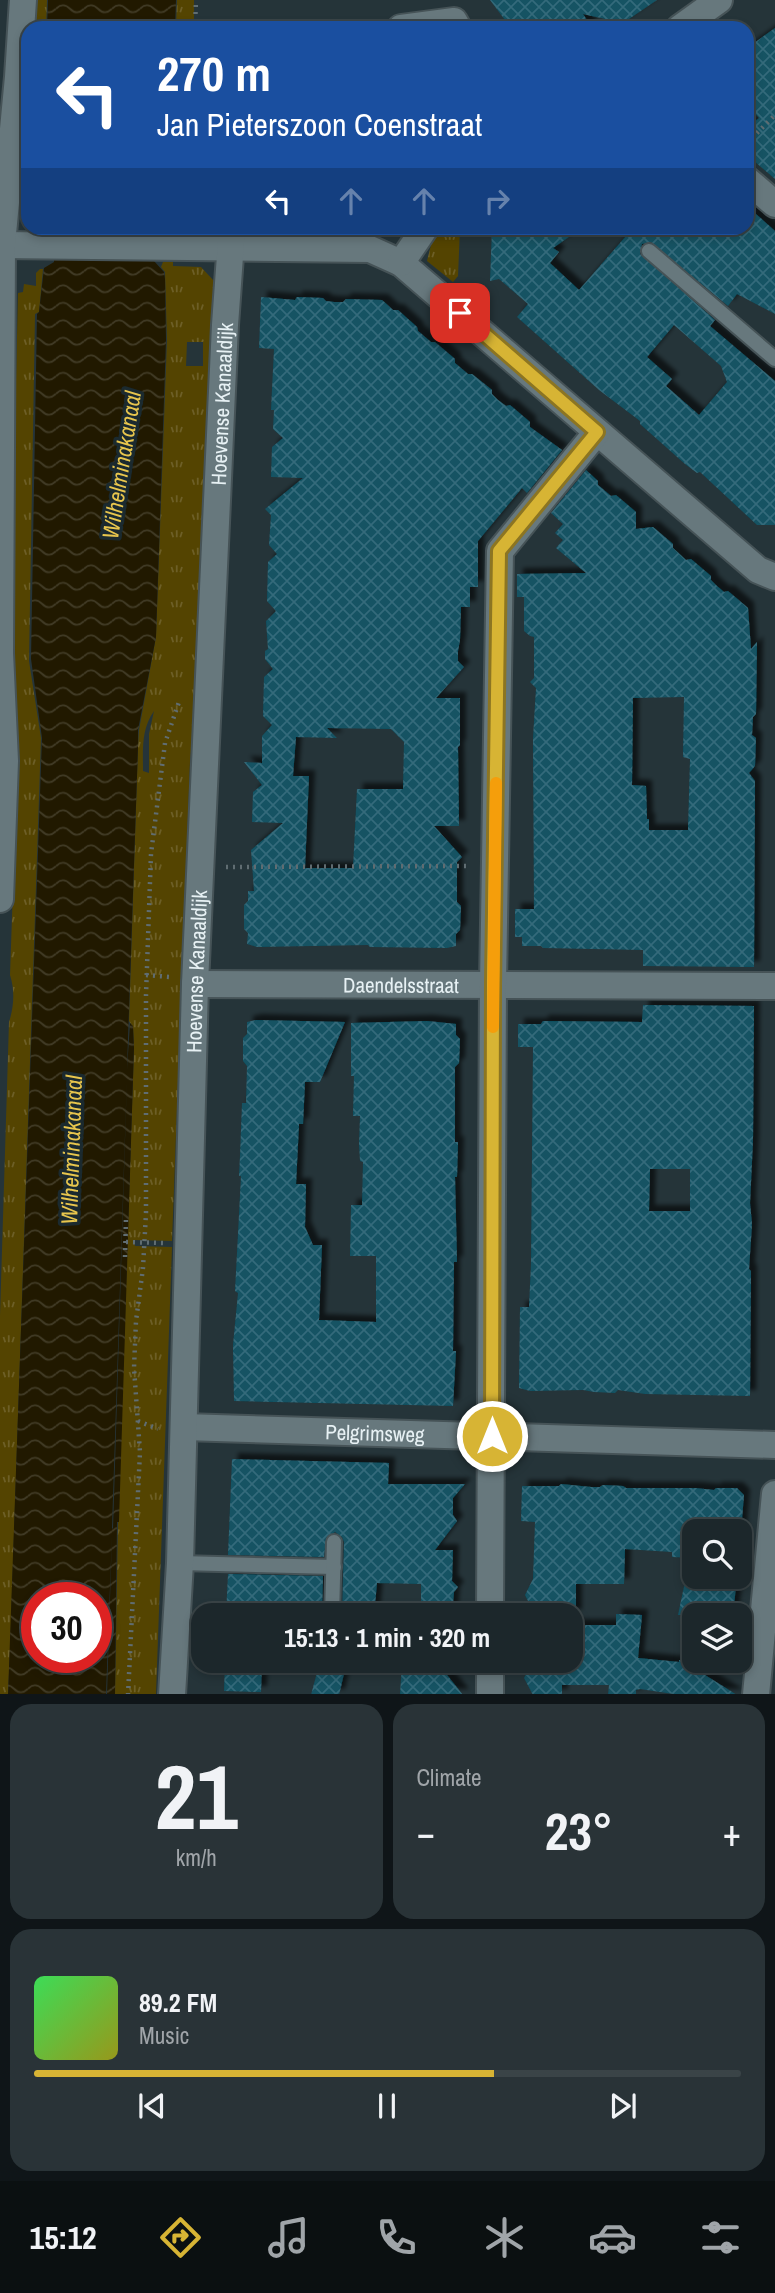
<!DOCTYPE html>
<meta charset="utf-8">
<style>
:root{--surface:#1c272b;--page:#293337;--text:#f1f3f6;--muted:#a0a5a9;--line:#3a4447;--accent:#d7b434}
body{margin:0;font-family:"Archivo Narrow",sans-serif;background:var(--page);color:var(--text);height:100vh;display:flex;flex-direction:column;font-size:26px;white-space:nowrap}
*{box-sizing:border-box;margin:0}
p{font-size:23px;color:var(--muted)}
.icon{flex:none;width:38px;height:38px;fill:none;stroke:currentColor;stroke-width:2;stroke-linecap:round;stroke-linejoin:round}
.map{position:relative;height:1694px;overflow:hidden}
.side{display:flex;flex-direction:column;gap:10px;padding:10px;background:#0f1518;flex:1}
.side>*{flex:none}
.banner{position:absolute;left:21px;top:21px;width:733px;height:214px;border-radius:21px;box-shadow:0 4px 10px #0003,0 0 0 2px var(--line);background:#1a4fa0;color:#fff;overflow:hidden}
.controls{position:absolute;left:682px;top:1519px;display:grid;gap:14px}
.controls a{display:grid;place-items:center;width:70px;height:70px;border-radius:14px;background:var(--surface);box-shadow:0 4px 10px #0003,0 0 0 2px var(--line);font-size:35px}
.speed{position:absolute;left:21px;top:1582px;display:flex;gap:14px;font-size:35px;font-weight:700;text-align:center}
.speed>*{display:grid;place-content:center;width:91px;height:91px;border-radius:50%;background:var(--surface);box-shadow:0 4px 10px #0003,0 0 0 2px var(--line);line-height:1}
.speed .limit{border:10px solid #d22;background:#fff;color:#111}
.pin{position:absolute;display:grid;place-items:center;width:60px;height:60px;color:#fff;margin:-30px;border-radius:14px;box-shadow:0 4px 10px #0006}
.me{position:absolute;width:77px;margin:-38px;rotate:0deg;stroke-linejoin:round;filter:drop-shadow(0 0 5px #0008)}
.turn{display:flex;align-items:center;gap:24px;height:147px;padding:0 21px;font-size:32px}
.turn .icon{width:91px;height:91px;stroke-width:2.5}
.turn b{display:block;font-size:49px;line-height:60px}
.lanes{display:flex;align-items:center;height:66px;padding:0 21px;background:#0003;justify-content:center;gap:35px;direction:ltr}
.lanes .off{opacity:.35}
.big{font-size:52px;font-weight:800;line-height:1.1}
.side .card{flex:1;display:flex;flex-direction:column;justify-content:center;gap:10px;min-width:0;padding:0 24px;border-radius:21px;background:var(--page)}
.side .dial{align-items:center;gap:0}
.dial b{font-size:91px;line-height:1}
.song{display:flex;align-items:center;gap:21px}
.cover{width:84px;height:84px;border-radius:10px;background:linear-gradient(135deg,hsl(130 70% 55%),hsl(60 70% 35%))}
.played{height:7px;border-radius:4px;background:linear-gradient(90deg,var(--accent) 65%,var(--line) 65%)}
.keys{display:flex;justify-content:space-around;direction:ltr}
.heat{display:flex;justify-content:space-between;align-items:center;font-size:38px;direction:ltr}
.side .tiles{flex:1;display:grid;gap:10px;grid-template-columns:1fr 1fr}
.card:last-child{grid-column:span 2}
.trip{position:absolute;left:191px;top:1603px;width:392px;height:70px;border-radius:21px;background:var(--surface);box-shadow:0 4px 10px #0003,0 0 0 2px var(--line);font-weight:800;line-height:70px;text-align:center}
.dock{display:flex;height:112px;justify-content:space-around;align-items:center;background:#0b1011;color:var(--muted)}
.dock .icon{width:49px;height:49px}
.dock .on{color:var(--accent)}
.dock b{font-size:32px;color:var(--text)}
.map>svg:first-child{display:block}
.grass{fill:url(#grass-tufts);fill-rule:evenodd}
.water{fill:url(#water-waves);fill-rule:evenodd}
.building{fill:url(#building-cross-hatch);fill-rule:evenodd;filter:url(#shadow)}
.lines{fill:none;stroke-linecap:round;stroke-linejoin:round}
.service-casing{stroke:#465357;stroke-width:18}
.minor-casing{stroke:#465357;stroke-width:30}
.path{stroke:#606d72;stroke-width:4.5;stroke-dasharray:2 5;stroke-linecap:butt}
.service{stroke:#67787d;stroke-width:14}
.minor{stroke:#67787d;stroke-width:26}
.route-casing{stroke:#8c7522;stroke-width:18}
.route{stroke:#d7b434;stroke-width:12}
.slow{stroke:#f59e0b;stroke-width:12}
.labels{text-anchor:middle;dominant-baseline:central;stroke-width:7;stroke-linejoin:round;paint-order:stroke}
.street-label{font-size:21px;fill:#e7f1f4;stroke:#1b2a2f}
.water-label{font-size:23px;font-style:italic;fill:#e8c64d;stroke:#1b2a2f}
</style>
<div class="map">
<svg width="775" height="1695" viewBox="0 0 775 1695">
<defs>
<pattern id="grass-tufts" width="24" height="20" patternUnits="userSpaceOnUse" patternTransform="scale(1.75)"><rect width="24" height="20" fill="#544401"/><path d="M3 7l-1-3M5 7V3M7 7l1-3M15 17l-1-3M17 17v-4M19 17l1-3" fill="none" stroke="#6d5f27"/></pattern>
<pattern id="water-waves" width="16" height="10" patternUnits="userSpaceOnUse" patternTransform="scale(1.75)"><rect width="16" height="10" fill="#211900"/><path d="M0 5q4-4 8 0t8 0" fill="none" stroke="#413b26"/></pattern>
<pattern id="building-cross-hatch" width="8" height="8" patternUnits="userSpaceOnUse" patternTransform="scale(1.75)"><rect width="8" height="8" fill="#125263"/><path d="M0 0l8 8M0 8l8-8" fill="none" stroke="#346b7a"/></pattern>
<filter id="shadow"><feDropShadow dx="6" dy="-6" stdDeviation="2" flood-color="#0009"/></filter>
</defs>
<rect width="100%" height="100%" fill="#253439"/>
<!-- grass -->
<g class="grass">
<path d="M 31,0 L 47,0 L 46,28 L 29,28 Z"/>
<path d="M 177,0 L 194,0 L 194,28 L 176,28 Z"/>
<path d="M 441,228 L 460,228 L 458,276 L 453,282 L 427,261 L 431,245 Z"/>
<path d="M 163,262 L 173,262 L 173,266 L 201,267 L 214,281 L 200,667 L 190,761 L 172,1241 L 134,1240 L 135,1246 L 172,1247 L 156,1694 L 115,1695 L 118,1523 L 134,1048 L 133,1027 L 129,1021 L 138,747 L 139,730 L 156,637 L 167,340 L 165,272 L 161,267 ZM 187,342 L 203,342 L 203,366 L 186,366 ZM 154,711 L 149,734 L 149,773 L 143,771 C 143,750 141,729 154,711 Z"/>
<path d="M 40,269 L 43,269 L 39,312 L 35,314 L 29,661 L 41,738 L 10,1652 L 8,1694 L 0,1695 L 0,1316 L 9,1022 C 14,1007 15,990 10,975 L 16,801 L 11,600 L 18,293 L 23,292 L 24,284 L 36,286 L 36,273 Z"/>
</g>
<!-- water -->
<g class="water">
<path d="M 48,0 L 176,0 L 175,28 L 47,28 Z"/>
<path d="M 54,228 L 159,228 L 155,231 L 154,261 L 164,272 L 165,279 L 166,340 L 156,637 L 138,730 L 138,747 L 127,1069 L 130,1023 L 133,1026 L 134,1048 L 119,1522 L 117,1522 L 115,1694 L 107,1694 L 112,1534 L 106,1694 L 8,1695 L 42,738 L 31,659 L 37,314 L 39,312 L 44,268 L 54,262 ZM 127,1075 L 113,1529 L 112,1528 ZM 37,1598 L 96,1598 L 96,1657 L 37,1657 Z"/>
</g>
<!-- building -->
<g class="building">
<path d="M 490,0 L 657,0 L 623,23 L 583,14 L 592,28 L 511,28 Z"/>
<path d="M 775,28 L 775,179 L 747,155 L 747,127 L 759,118 L 747,104 L 747,48 Z"/>
<path d="M 747,206 L 775,231 L 775,314 L 737,294 L 728,306 L 651,242 L 642,244 L 640,254 L 715,320 L 710,326 L 775,381 L 775,525 L 757,525 L 700,472 L 697,473 L 685,464 L 640,424 L 640,421 L 599,390 L 517,317 L 528,304 L 499,279 L 490,281 L 492,228 L 582,228 L 553,248 L 559,252 L 550,263 L 579,290 L 633,228 L 747,228 ZM 674,325 L 721,366 L 727,382 L 699,415 L 666,386 L 672,379 L 647,357 Z"/>
<path d="M 261,297 L 295,300 L 297,297 L 323,298 L 326,301 L 334,302 L 343,302 L 346,299 L 382,300 L 393,310 L 398,310 L 417,327 L 418,331 L 431,342 L 435,342 L 455,359 L 455,363 L 468,374 L 472,374 L 492,390 L 492,394 L 498,400 L 506,406 L 510,405 L 530,422 L 530,427 L 562,450 L 527,493 L 522,488 L 478,541 L 478,587 L 470,587 L 470,607 L 461,607 L 460,640 L 458,651 L 458,661 L 464,667 L 436,698 L 460,698 L 460,745 L 458,747 L 459,826 L 434,826 L 462,857 L 457,862 L 457,902 L 461,906 L 460,930 L 456,934 L 456,946 L 447,948 L 370,947 L 368,945 L 257,947 L 247,944 L 248,933 L 244,929 L 244,905 L 248,901 L 248,891 L 254,891 L 251,850 L 283,823 L 252,822 L 253,792 L 262,785 L 244,762 L 262,763 L 262,736 L 272,725 L 263,716 L 264,677 L 273,669 L 265,659 L 265,651 L 268,649 L 266,621 L 276,611 L 267,601 L 268,562 L 277,554 L 269,545 L 271,515 L 265,509 L 303,478 L 271,477 L 272,447 L 283,438 L 273,429 L 274,410 L 271,410 L 274,349 L 259,348 ZM 327,728 L 391,729 L 404,742 L 403,789 L 357,789 L 353,868 L 305,868 L 309,776 L 293,776 L 296,737 L 337,738 Z"/>
<path d="M 586,470 L 598,481 L 598,485 L 611,496 L 616,495 L 636,512 L 636,529 L 653,527 L 673,544 L 673,548 L 686,560 L 691,559 L 711,576 L 711,580 L 717,586 L 724,592 L 728,591 L 748,608 L 751,649 L 757,642 L 756,714 L 753,717 L 752,735 L 756,738 L 755,766 L 749,773 L 755,781 L 754,967 L 643,966 L 643,950 L 543,948 L 541,946 L 522,946 L 522,937 L 515,937 L 515,909 L 534,909 L 533,738 L 536,688 L 530,682 L 534,678 L 534,637 L 530,636 L 524,631 L 524,597 L 517,597 L 517,574 L 586,573 L 556,548 L 563,540 L 555,533 L 563,524 L 551,513 ZM 684,697 L 683,757 L 690,759 L 688,830 L 649,830 L 649,819 L 647,819 L 646,786 L 632,785 L 633,698 Z"/>
<path d="M 643,1005 L 754,1006 L 753,1140 L 750,1203 L 752,1224 L 749,1269 L 751,1271 L 750,1396 L 645,1394 L 618,1390 L 615,1393 L 594,1392 L 583,1390 L 530,1391 L 519,1388 L 520,1307 L 529,1307 L 531,1264 L 533,1047 L 518,1047 L 518,1024 L 541,1024 L 543,1021 L 642,1022 ZM 650,1169 L 690,1169 L 690,1211 L 649,1211 Z"/>
<path d="M 256,1020 L 345,1022 L 320,1082 L 305,1082 L 303,1124 L 299,1124 L 296,1184 L 306,1184 L 305,1227 L 313,1245 L 322,1245 L 319,1320 L 376,1322 L 376,1256 L 350,1256 L 351,1205 L 362,1205 L 363,1162 L 360,1161 L 359,1144 L 360,1116 L 353,1116 L 354,1076 L 351,1076 L 351,1023 L 427,1021 L 456,1024 L 456,1035 L 460,1039 L 459,1063 L 455,1067 L 455,1142 L 458,1142 L 457,1177 L 455,1177 L 457,1262 L 454,1262 L 453,1351 L 456,1351 L 453,1406 L 234,1401 L 233,1345 L 238,1293 L 235,1291 L 241,1176 L 239,1176 L 240,1156 L 242,1103 L 246,1103 L 247,1066 L 243,1061 L 243,1038 L 247,1034 L 247,1022 Z"/>
<path d="M 232,1459 L 389,1463 L 388,1484 L 465,1484 L 453,1498 L 453,1515 L 457,1521 L 435,1550 L 453,1550 L 452,1581 L 458,1587 L 454,1592 L 452,1615 L 421,1615 L 421,1584 L 377,1583 L 374,1615 L 342,1615 L 344,1542 L 342,1537 L 335,1532 L 326,1538 L 324,1557 L 228,1555 Z"/>
<path d="M 561,1484 L 591,1487 L 600,1487 L 603,1485 L 623,1486 L 626,1488 L 695,1488 L 714,1490 L 716,1488 L 737,1488 L 744,1495 L 741,1531 L 695,1531 L 695,1558 L 672,1557 L 672,1552 L 625,1549 L 624,1584 L 576,1584 L 576,1615 L 530,1615 L 530,1605 L 525,1595 L 533,1579 L 535,1522 L 521,1521 L 522,1486 L 559,1486 Z"/>
<path d="M 228,1574 L 323,1576 L 322,1615 L 226,1615 Z"/>
<path d="M 686,1577 L 737,1577 L 733,1615 L 678,1615 Z"/>
<path d="M 616,1614 L 642,1615 L 638,1658 L 679,1662 L 679,1660 L 734,1661 L 705,1675 L 737,1695 L 680,1695 L 640,1689 L 636,1690 L 636,1695 L 608,1695 L 609,1685 L 562,1685 L 562,1695 L 533,1695 L 524,1678 L 532,1662 L 570,1661 L 570,1625 L 616,1625 Z"/>
<path d="M 225,1661 L 262,1661 L 261,1692 L 224,1691 Z"/>
<path d="M 320,1661 L 347,1661 L 339,1695 L 311,1695 Z"/>
<path d="M 402,1661 L 460,1661 L 447,1675 L 463,1695 L 400,1695 Z"/>
</g>
<g class="lines">
<!-- service casing -->
<g class="service-casing">
<g id="service">
<path d="M 649,251 L 775,359"/>
<path d="M 180,1563 L 334,1567"/>
<path d="M 332,1615 L 334,1542"/>
</g>
</g>
<!-- minor casing -->
<g class="minor-casing">
<g id="minor">
<path d="M 401,28 L 454,21 L 458,28"/>
<path d="M 680,28 L 719,0"/>
<path d="M 747,180 L 775,204"/>
<path d="M 0,245 L 370,249 L 401,263 L 758,570 L 775,577"/>
<path d="M 401,263 L 425,228"/>
<path d="M 0,899 L 5,761 L 0,653 L 2,244 L 18,77 L 23,0"/>
<path id="s1" d="M 195,984 L 775,986"/>
<path id="s2" d="M 184,1427 L 775,1445"/>
<path d="M 490,1615 L 493,985 L 500,551 L 597,432"/>
<path d="M 490,1661 L 490,1695"/>
<path id="s3" d="M 172,1695 L 180,1563 L 195,984 L 225,325 L 232,228"/>
<path d="M 756,1695 L 775,1494"/>
</g>
</g>
<!-- path -->
<g class="path">
<path d="M 195,28 L 196,0"/>
<path d="M 747,143 L 775,115"/>
<path d="M 226,867 L 469,866"/>
<path d="M 146,975 L 170,977"/>
<path d="M 126,1242 L 163,1243"/>
<path d="M 125,1257 L 126,1217"/>
<path d="M 138,1421 L 158,1429"/>
<path d="M 128,1695 L 140,1452 L 134,1368 L 136,1321 L 143,1268 L 146,1213 L 146,995 L 151,854 L 165,743 L 180,699"/>
</g>
<!-- service -->
<use href="#service" class="service"/>
<!-- minor -->
<use href="#minor" class="minor"/>
</g>
<g class="lines">
<!-- route casing -->
<g class="route-casing">
<path id="route" d="M 460,313 L 597,432 L 499,551 L 493,985 L 492,1436"/>
</g>
<!-- route -->
<use href="#route" class="route"/>
<!-- slow -->
<path class="slow" d="M 493,1027 L 496,783"/>
</g>
<g class="labels">
<!-- street labels -->
<g class="street-label">
<text stroke="none"><textPath href="#s3" startOffset="1292">Hoevense Kanaaldijk</textPath></text>
<text stroke="none"><textPath href="#s3" startOffset="724">Hoevense Kanaaldijk</textPath></text>
<text stroke="none"><textPath href="#s1" startOffset="206">Daendelsstraat</textPath></text>
<text stroke="none"><textPath href="#s2" startOffset="191">Pelgrimsweg</textPath></text>
</g>
<!-- water labels -->
<g class="water-label">
<text transform="translate(121 465) rotate(-81)">Wilhelminakanaal</text>
<text transform="translate(71 1150) rotate(-88)">Wilhelminakanaal</text>
</g>
</g>
</svg>
<div class="controls">
<a><svg class="icon" aria-label="search" viewBox="0 0 24 24"><circle cx="10" cy="10" r="6"/><path d="M15 15l6 6"/></svg></a>
<a><svg class="icon" aria-label="layers" viewBox="0 0 24 24"><path d="M12 4l9 5-9 5-9-5zM3 14l9 5 9-5"/></svg></a>
</div>
<div class="speed"><div class="limit">30</div></div>
<div class="pin" style="left:460px;top:313px;background:#d93025"><svg class="icon" aria-label="arrive" viewBox="0 0 24 24"><path d="M6 21V4h12l-3 4 3 4H6"/></svg></div>
<svg class="me" style="left:492px;top:1436px" viewBox="-20 -20 40 40"><circle r="17" fill="#d7b434" stroke="#fff" stroke-width="3"/><path d="M0-11L8 9 0 5-8 9z" fill="#fff"/></svg>
<div class="trip">15:13 · 1 min · 320 m</div>
<div class="banner">
<div class="turn"><svg class="icon" aria-label="left" viewBox="0 0 24 24"><path d="M17 20v-9H6M10 6l-5 5 5 5"/></svg><div><b>270 m</b>Jan Pieterszoon Coenstraat</div></div>
<div class="lanes"><svg class="icon" aria-label="left" viewBox="0 0 24 24"><path d="M17 20v-9H6M10 6l-5 5 5 5"/></svg><svg class="icon off" aria-label="ahead" viewBox="0 0 24 24"><path d="M12 20V5M6 11l6-6 6 6"/></svg><svg class="icon off" aria-label="ahead" viewBox="0 0 24 24"><path d="M12 20V5M6 11l6-6 6 6"/></svg><svg class="icon off" aria-label="right" viewBox="0 0 24 24"><path d="M7 20v-9h11M14 6l5 5-5 5"/></svg></div>
</div>
</div>
<section class="side">
<div class="tiles">
<div class="card dial"><b>21</b><p>km/h</p></div>
<div class="card"><p>Climate</p>
<div class="heat"><a>−</a><b class="big">23°</b><a>+</a></div>
</div>
<div class="card">
<div class="song"><i class="cover"></i><div><b>89.2 FM</b><p>Music</p></div></div>
<div class="played"></div>
<div class="keys"><svg class="icon" aria-label="previous" viewBox="0 0 24 24"><path d="M18 5L8 12l10 7zM5 5v14"/></svg><svg class="icon" aria-label="pause" viewBox="0 0 24 24"><path d="M8 5v14M16 5v14"/></svg><svg class="icon" aria-label="next" viewBox="0 0 24 24"><path d="M6 5l10 7-10 7zM19 5v14"/></svg></div>
</div>
</div>
</section>
<nav class="dock">
<b>15:12</b>
<svg class="icon on" aria-label="directions" viewBox="0 0 24 24"><path d="M12 3l9 9-9 9-9-9zM9 14v-3h6M13 9l2 2-2 2"/></svg>
<svg class="icon" aria-label="music" viewBox="0 0 24 24"><path d="M9 18V5l10-2v13"/><circle cx="6" cy="18" r="3"/><circle cx="16" cy="16" r="3"/></svg>
<svg class="icon" aria-label="phone" viewBox="0 0 24 24"><path d="M5 4h4l2 5-3 2q2 4 5 5l2-3 5 2v4C11 20 4 13 5 4z"/></svg>
<svg class="icon" aria-label="climate" viewBox="0 0 24 24"><path d="M12 3v18M4 7l16 10M4 17L20 7"/></svg>
<svg class="icon" aria-label="car" viewBox="0 0 24 24"><path d="M5 17H2v-5l4-1 3-4h7l3 4 3 1v5h-3M9 17h6M6 11h13"/><circle cx="7" cy="17" r="2"/><circle cx="17" cy="17" r="2"/></svg>
<svg class="icon" aria-label="filters" viewBox="0 0 24 24"><path d="M4 7h16M4 17h16"/><circle cx="9" cy="7" r="2"/><circle cx="15" cy="17" r="2"/></svg>
</nav>
